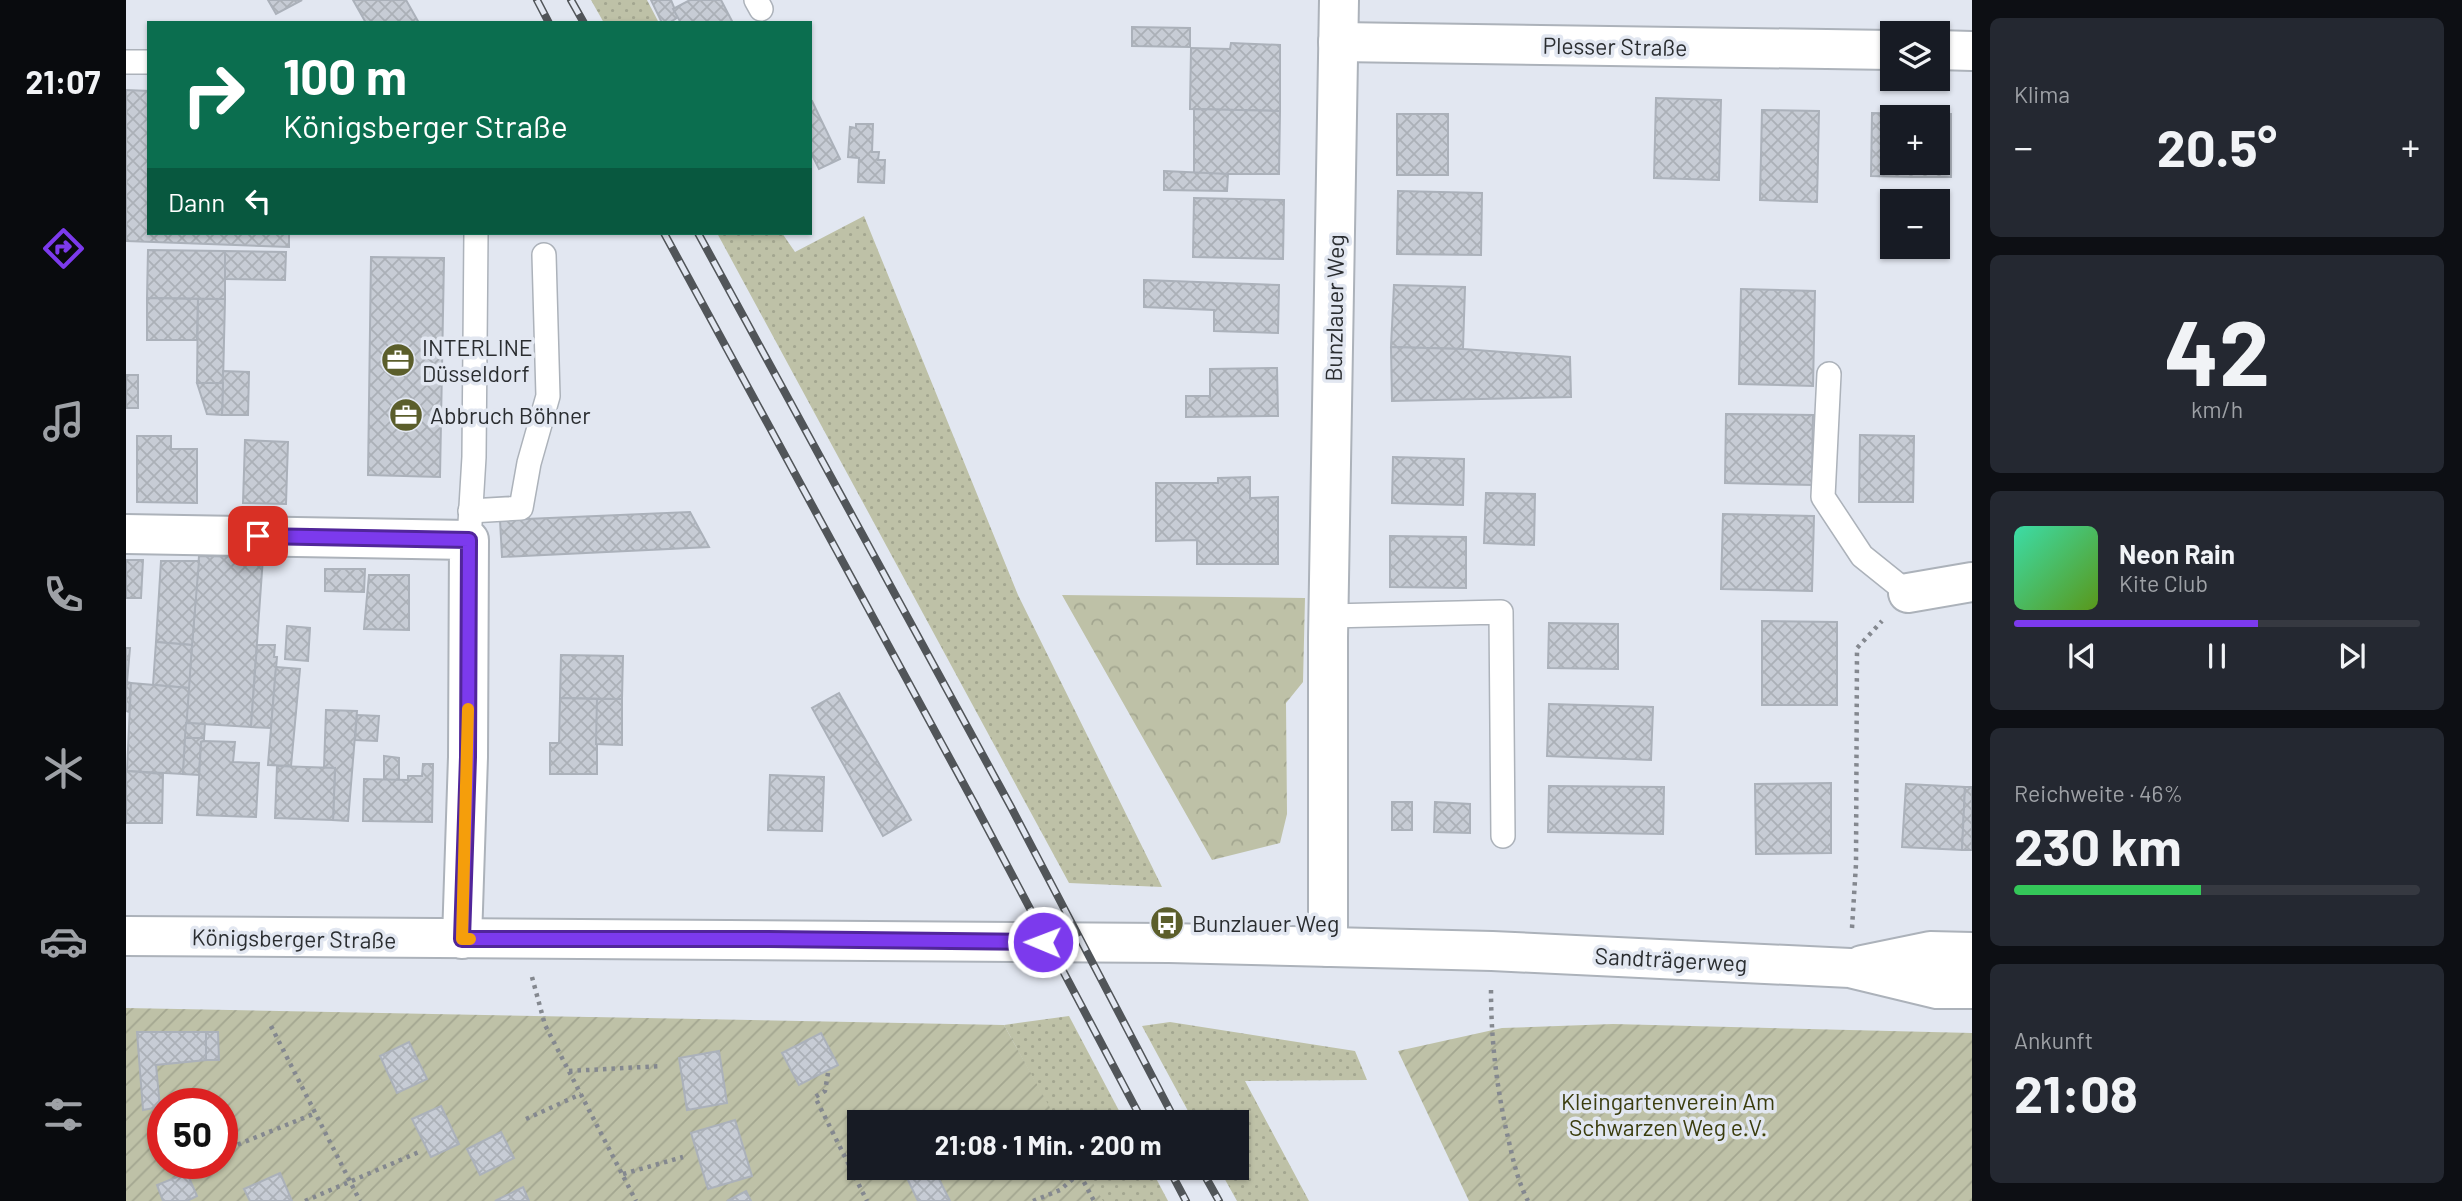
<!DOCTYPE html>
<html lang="de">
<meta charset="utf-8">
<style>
:root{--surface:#171b24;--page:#242831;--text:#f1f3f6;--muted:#9ea1a6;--line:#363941;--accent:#7c3aed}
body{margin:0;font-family:Barlow,sans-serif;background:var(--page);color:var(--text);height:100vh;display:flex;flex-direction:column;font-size:26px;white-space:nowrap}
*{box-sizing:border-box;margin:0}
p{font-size:23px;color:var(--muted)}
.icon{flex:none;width:38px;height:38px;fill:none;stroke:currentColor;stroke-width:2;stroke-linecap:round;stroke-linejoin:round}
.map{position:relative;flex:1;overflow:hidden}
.side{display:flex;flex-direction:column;gap:18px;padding:18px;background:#0d0f14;width:490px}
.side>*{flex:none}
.guide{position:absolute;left:21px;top:21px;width:665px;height:214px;border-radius:0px;box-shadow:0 2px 5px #0004;background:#0b6e4f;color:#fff;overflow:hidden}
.tools{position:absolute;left:1754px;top:21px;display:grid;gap:14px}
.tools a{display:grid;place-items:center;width:70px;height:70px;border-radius:0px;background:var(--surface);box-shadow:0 2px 5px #0004;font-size:35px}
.speed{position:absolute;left:21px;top:1088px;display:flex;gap:14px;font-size:35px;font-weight:700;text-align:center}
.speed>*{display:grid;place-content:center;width:91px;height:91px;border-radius:50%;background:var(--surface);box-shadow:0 2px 5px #0004;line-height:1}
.speed .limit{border:10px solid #d22;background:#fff;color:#111}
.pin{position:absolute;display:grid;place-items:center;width:60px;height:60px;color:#fff;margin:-30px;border-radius:14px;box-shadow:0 4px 10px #0006}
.me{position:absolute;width:77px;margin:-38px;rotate:271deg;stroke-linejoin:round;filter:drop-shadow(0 0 5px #0008)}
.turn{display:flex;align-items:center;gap:24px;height:147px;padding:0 21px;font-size:32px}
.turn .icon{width:91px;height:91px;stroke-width:2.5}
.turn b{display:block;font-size:49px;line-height:60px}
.then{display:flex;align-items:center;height:66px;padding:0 21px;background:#0003;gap:14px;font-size:26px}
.big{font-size:52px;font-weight:700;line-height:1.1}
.side .card{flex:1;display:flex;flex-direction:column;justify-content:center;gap:10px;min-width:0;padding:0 24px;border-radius:10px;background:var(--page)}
.side .dial{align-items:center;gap:0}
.dial b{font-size:91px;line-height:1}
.song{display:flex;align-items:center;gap:21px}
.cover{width:84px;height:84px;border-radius:10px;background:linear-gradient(135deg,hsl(160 70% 55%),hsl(90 70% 35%))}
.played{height:7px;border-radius:4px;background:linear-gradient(90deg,var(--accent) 60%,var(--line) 60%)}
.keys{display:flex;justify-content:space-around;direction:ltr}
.heat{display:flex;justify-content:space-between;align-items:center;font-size:38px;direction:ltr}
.charge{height:10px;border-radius:5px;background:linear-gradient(90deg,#34c759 46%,var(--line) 0)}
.trip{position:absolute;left:721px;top:1110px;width:402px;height:70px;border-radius:0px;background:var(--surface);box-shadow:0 2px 5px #0004;font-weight:700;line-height:70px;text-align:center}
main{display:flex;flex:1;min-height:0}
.tabs{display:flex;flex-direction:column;width:126px;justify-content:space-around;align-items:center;background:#090b0e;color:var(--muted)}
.tabs .icon{width:49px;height:49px}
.tabs .selected{color:var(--accent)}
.tabs b{font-size:32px;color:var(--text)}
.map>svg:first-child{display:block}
.grass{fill:url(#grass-dots)}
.park{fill:url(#park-crowns)}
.garden{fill:url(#garden-furrows);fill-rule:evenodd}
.building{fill:url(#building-cross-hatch);stroke:#abb1ba;stroke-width:2}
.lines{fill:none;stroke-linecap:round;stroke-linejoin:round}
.service-casing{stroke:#acb2ba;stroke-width:26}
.minor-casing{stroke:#acb2ba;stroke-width:42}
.secondary-casing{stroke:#acb2ba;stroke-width:42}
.path{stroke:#84888f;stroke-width:4.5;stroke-dasharray:3.5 5;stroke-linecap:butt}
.service{stroke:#fff;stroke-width:23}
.minor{stroke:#fff;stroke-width:38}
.secondary{stroke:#fff;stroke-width:38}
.rail-casing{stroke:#515559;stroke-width:8}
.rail{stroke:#e2e7f1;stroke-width:5;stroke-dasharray:16;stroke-linecap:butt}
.route-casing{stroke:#51269a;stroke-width:18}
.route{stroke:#7c3aed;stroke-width:12}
.slow{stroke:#f59e0b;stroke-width:12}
.labels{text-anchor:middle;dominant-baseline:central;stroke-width:7;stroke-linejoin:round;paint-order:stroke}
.street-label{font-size:23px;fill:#2a2d30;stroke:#e2e7f1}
.poi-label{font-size:23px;fill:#2a2d30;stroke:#e2e7f1;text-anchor:start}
.park-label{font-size:23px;fill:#3a3c0d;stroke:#e2e7f1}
</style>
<main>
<nav class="tabs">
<b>21:07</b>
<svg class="icon selected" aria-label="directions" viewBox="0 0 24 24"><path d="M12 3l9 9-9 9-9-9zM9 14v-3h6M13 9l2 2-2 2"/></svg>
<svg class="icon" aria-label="music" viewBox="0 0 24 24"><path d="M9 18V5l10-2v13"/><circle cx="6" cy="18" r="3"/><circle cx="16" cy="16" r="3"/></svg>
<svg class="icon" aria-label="phone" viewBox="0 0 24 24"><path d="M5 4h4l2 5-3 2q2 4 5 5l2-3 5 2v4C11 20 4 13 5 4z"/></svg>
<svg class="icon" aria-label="climate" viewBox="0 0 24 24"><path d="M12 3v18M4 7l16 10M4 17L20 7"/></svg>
<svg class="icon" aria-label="car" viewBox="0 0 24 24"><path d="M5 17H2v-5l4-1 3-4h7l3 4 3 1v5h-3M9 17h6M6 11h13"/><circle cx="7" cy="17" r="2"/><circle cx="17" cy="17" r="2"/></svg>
<svg class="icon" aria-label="filters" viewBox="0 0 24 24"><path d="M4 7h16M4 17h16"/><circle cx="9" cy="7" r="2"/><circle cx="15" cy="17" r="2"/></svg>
</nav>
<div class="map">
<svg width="1846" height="1201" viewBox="0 0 1846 1201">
<defs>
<pattern id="grass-dots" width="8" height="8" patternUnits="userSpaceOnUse" patternTransform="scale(1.75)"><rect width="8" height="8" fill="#bec1a7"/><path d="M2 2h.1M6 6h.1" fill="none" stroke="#a3a690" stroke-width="1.8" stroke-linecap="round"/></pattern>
<pattern id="park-crowns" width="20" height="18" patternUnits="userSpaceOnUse" patternTransform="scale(1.75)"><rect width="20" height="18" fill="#bec1a7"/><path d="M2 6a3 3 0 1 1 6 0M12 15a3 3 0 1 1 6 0" fill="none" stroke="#a3a690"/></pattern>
<pattern id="garden-furrows" width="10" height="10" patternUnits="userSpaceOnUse" patternTransform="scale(1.75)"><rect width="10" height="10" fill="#bec1a7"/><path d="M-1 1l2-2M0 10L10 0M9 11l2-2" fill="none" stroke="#a3a690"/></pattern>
<pattern id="building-cross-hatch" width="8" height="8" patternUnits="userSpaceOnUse" patternTransform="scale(1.75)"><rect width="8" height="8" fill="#c7ccd5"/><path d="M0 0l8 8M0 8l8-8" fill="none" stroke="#abb0b7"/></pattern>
</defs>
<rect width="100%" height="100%" fill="#e2e7f1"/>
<!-- grass -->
<g class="grass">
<path d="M 465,0 L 521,0 L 533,23 L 478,23 Z"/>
<path d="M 738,216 L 892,595 L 1036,887 L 943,883 L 591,233 L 656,233 L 669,252 Z"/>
<path d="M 943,1016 L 999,1122 L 931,1122 L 878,1025 Z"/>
<path d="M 1044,1022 L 1229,1051 L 1241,1080 L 1119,1081 L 1183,1201 L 1111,1201 L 1092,1167 L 1111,1167 L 1111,1122 L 1068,1122 L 1016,1026 Z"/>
<path d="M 956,1167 L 1024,1167 L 1042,1201 L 975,1201 Z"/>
</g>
<!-- park -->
<path class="park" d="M 936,595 L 1179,598 L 1177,682 L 1160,703 L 1161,814 L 1154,843 L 1086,860 Z"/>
<!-- garden -->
<g class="garden">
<path d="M 0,1008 L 878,1025 L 932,1122 L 733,1122 L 733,1167 L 958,1167 L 977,1201 L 0,1201 ZM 37,1104 L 96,1104 L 96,1164 L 37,1164 Z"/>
<path d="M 1487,1024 L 1846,1033 L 1846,1201 L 1343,1201 L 1272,1051 L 1376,1028 Z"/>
</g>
<!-- building -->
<g class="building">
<path d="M 142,0 L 176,0 L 150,14 Z"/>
<path d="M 227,0 L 280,0 L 293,23 L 240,23 Z"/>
<path d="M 525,0 L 545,0 L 552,17 L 543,23 L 536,23 Z"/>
<path d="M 564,0 L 595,0 L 607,23 L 555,23 L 547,9 Z"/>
<path d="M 1006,27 L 1064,28 L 1064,47 L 1006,46 Z"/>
<path d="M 1105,43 L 1154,45 L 1154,111 L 1064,109 L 1065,48 L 1104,49 Z"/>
<path d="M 0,90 L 23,91 L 23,233 L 163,233 L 163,247 L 0,241 Z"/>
<path d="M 1530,98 L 1595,100 L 1593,180 L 1528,178 Z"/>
<path d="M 686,101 L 714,159 L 693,169 L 684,151 L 684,102 Z"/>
<path d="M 1068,109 L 1154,111 L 1153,174 L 1068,174 Z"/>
<path d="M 1636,110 L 1693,111 L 1691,202 L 1634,200 Z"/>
<path d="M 1746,113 L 1786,114 L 1786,117 L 1766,117 L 1766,163 L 1785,163 L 1785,177 L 1745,176 Z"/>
<rect x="1271" y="114" width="51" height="61"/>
<path d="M 1786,114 L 1825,114 L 1825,177 L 1785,177 L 1785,163 L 1811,163 L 1811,117 L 1786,117 Z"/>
<path d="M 730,124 L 747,124 L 746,152 L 753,152 L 752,160 L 759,160 L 758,183 L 732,182 L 733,158 L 722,157 L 724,127 L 730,128 Z"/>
<path d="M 1038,171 L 1102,174 L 1101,191 L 1038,190 Z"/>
<path d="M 1272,191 L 1356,193 L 1355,255 L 1271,254 Z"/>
<path d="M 1068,198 L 1158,200 L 1157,259 L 1067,257 Z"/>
<path d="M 22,250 L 99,251 L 99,299 L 21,298 Z"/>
<path d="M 99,251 L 160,252 L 159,280 L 99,279 Z"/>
<path d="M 245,257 L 318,258 L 314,477 L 242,475 Z"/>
<path d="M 1018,280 L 1153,285 L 1152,333 L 1088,331 L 1088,310 L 1018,307 Z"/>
<path d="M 1268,285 L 1339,287 L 1337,349 L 1265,347 Z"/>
<path d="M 1615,289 L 1689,291 L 1687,386 L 1613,384 Z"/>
<path d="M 21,298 L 72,299 L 71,340 L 21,340 Z"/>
<path d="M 72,299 L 99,299 L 97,383 L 71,383 Z"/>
<path d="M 1265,347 L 1337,349 L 1444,357 L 1445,397 L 1266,401 Z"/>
<path d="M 1151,368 L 1152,416 L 1060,417 L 1060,396 L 1084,396 L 1084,369 Z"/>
<path d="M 97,371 L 123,372 L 122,415 L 96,415 Z"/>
<rect x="0" y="375" width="12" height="33"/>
<path d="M 71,383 L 97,383 L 96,415 L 81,414 Z"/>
<path d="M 1600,414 L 1687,415 L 1686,485 L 1599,483 Z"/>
<path d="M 1734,435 L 1788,436 L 1787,502 L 1733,502 Z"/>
<path d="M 11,436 L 45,436 L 45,449 L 71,449 L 71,503 L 11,502 Z"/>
<path d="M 119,440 L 162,442 L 160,504 L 117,503 Z"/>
<path d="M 1267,457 L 1338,459 L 1337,505 L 1266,503 Z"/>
<path d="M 1124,477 L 1124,498 L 1152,497 L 1152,564 L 1071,564 L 1071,540 L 1030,541 L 1030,483 L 1092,483 L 1092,478 Z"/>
<path d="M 1360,493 L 1409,494 L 1408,545 L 1358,543 Z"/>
<path d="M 564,512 L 583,547 L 376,557 L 374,520 Z"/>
<path d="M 1597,514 L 1688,516 L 1686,591 L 1595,589 Z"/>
<path d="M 1264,536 L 1340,537 L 1340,588 L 1264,587 Z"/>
<path d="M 73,556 L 137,557 L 125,727 L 60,723 Z"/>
<path d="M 0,560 L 17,560 L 15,598 L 0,598 Z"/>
<path d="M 35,561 L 73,561 L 66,645 L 30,642 Z"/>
<path d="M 199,569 L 239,569 L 238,592 L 199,591 Z"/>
<path d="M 243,575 L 283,575 L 283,630 L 238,629 Z"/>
<path d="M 1636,621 L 1711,622 L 1711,705 L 1636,705 Z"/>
<path d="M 1423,623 L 1492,624 L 1492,669 L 1422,668 Z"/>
<path d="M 161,626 L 184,628 L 182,661 L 159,659 Z"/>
<path d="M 30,642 L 66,645 L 63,688 L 27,685 Z"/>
<path d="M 131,645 L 149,645 L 148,657 L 151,657 L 145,728 L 125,727 Z"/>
<path d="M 0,648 L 4,648 L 1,682 L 5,683 L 3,712 L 0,711 Z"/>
<path d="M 435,655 L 497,656 L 496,699 L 434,698 Z"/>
<path d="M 150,667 L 174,669 L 165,766 L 142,765 Z"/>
<path d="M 5,683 L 63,688 L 57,774 L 1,771 Z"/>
<path d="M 713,693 L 785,820 L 757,836 L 686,708 Z"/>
<path d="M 434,698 L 471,699 L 471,774 L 424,774 L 424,743 L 433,743 Z"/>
<path d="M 471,699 L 496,699 L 496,745 L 470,744 Z"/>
<path d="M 1423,704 L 1527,707 L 1525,760 L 1421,756 Z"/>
<path d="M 200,710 L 231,711 L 222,821 L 207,820 L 209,768 L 198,768 Z"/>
<path d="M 231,715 L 253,716 L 251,741 L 229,740 Z"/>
<path d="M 60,723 L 79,724 L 78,738 L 59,738 Z"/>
<path d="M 59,738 L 78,738 L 78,741 L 75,742 L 73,775 L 57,774 Z"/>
<path d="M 78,741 L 109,742 L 107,762 L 133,763 L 130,817 L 71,815 L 75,742 Z"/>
<path d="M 258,756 L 273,758 L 273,780 L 258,780 Z"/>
<path d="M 297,764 L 307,764 L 306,822 L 237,821 L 238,779 L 282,780 L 282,776 L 296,776 Z"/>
<path d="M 151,766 L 209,768 L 207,820 L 149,818 Z"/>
<path d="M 0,769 L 1,771 L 37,774 L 36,823 L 0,823 Z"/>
<path d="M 644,775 L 698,777 L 696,831 L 642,830 Z"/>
<path d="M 1705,783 L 1705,853 L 1630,854 L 1629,784 Z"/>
<path d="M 1780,784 L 1839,787 L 1836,850 L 1776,847 Z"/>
<path d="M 1423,786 L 1538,787 L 1537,834 L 1422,832 Z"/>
<path d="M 1839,787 L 1846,787 L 1846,850 L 1836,850 Z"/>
<rect x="1266" y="802" width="20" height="28"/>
<path d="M 1309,802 L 1344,804 L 1344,833 L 1308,832 Z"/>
<path d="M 11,1032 L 80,1032 L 80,1060 L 30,1065 L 34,1107 L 17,1110 Z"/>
<path d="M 80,1032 L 92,1032 L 93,1060 L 80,1060 Z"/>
<path d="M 695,1033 L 712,1065 L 673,1085 L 656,1053 Z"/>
<path d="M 283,1042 L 301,1079 L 271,1093 L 254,1056 Z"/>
<path d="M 593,1051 L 601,1103 L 561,1110 L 553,1058 Z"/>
<path d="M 315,1106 L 333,1144 L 305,1157 L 286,1119 Z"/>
<path d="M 821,1113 L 825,1122 L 803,1122 Z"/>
<path d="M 609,1120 L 626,1176 L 582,1189 L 565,1133 Z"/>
<path d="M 375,1132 L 388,1158 L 354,1175 L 341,1149 Z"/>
<path d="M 803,1167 L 807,1167 L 824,1201 L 792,1201 L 781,1178 Z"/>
<path d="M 61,1173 L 71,1196 L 61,1201 L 37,1201 L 31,1185 Z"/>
<path d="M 154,1173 L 166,1201 L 124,1201 L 118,1189 Z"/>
<path d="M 397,1187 L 403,1201 L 369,1201 Z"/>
<path d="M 620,1191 L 625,1201 L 601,1201 Z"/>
</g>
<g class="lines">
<!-- service casing -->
<g class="service-casing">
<g id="service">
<path d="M 630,0 L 635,9"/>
<path d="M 0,62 L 23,62"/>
<path d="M 1703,374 L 1697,497 L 1736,556 L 1782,593"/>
<path d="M 344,511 L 395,508 L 403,463 L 422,396 L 418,255"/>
<path d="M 343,540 L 348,457 L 350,233"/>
<path d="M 1203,616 L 1375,612 L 1377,836"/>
</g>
</g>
<!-- minor casing -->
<g class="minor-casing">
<g id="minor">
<path d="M 1212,42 L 1766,50"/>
<path d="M 1811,50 L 1846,51"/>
<path d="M 0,534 L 343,540 L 342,757 L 336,939"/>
<path d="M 1782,593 L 1846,582"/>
<path d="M 1202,947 L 1202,638 L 1213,0"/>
</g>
</g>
<!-- secondary casing -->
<g class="secondary-casing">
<g id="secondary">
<path d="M 0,936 L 1043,943 L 1366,951 L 1724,968 L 1811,989 L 1846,989"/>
<path d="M 1736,965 L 1804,951 L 1846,952"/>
</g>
</g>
<!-- path -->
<g class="path">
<path d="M 1726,928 L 1730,864 L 1731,648 L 1756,621"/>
<path d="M 406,977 L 419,1025 L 510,1201"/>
<path d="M 1365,990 C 1365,1038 1370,1082 1380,1129 C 1386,1154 1390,1178 1402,1201"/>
<path d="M 145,1026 L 234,1201"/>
<path d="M 443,1071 L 536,1066"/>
<path d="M 702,1073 L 699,1091 L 689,1097 L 741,1201"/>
<path d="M 400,1119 L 455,1094"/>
<path d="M 96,1151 L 190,1113"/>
<path d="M 950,1167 L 968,1201"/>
<path d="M 497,1174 L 557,1157"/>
<path d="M 179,1201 L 293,1152"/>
<path d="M 907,1201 L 934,1190 L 954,1173"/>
</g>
<!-- service -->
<use href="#service" class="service"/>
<!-- minor -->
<use href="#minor" class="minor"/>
<!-- secondary -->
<use href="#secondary" class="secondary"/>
<!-- rail casing -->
<g class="rail-casing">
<g id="rail">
<path d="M 411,0 L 423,23"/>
<path d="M 445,0 L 458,23"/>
<path d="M 538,233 L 848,803 L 1017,1122"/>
<path d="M 572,233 L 885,807 L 1050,1122"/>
<path d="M 1042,1167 L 1060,1201"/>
<path d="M 1074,1167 L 1093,1201"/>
</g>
</g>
<!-- rail -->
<use href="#rail" class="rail"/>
</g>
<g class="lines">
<!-- route casing -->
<g class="route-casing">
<path id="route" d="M 132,536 L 343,540 L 342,757 L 336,939 L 643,939 L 917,942"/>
</g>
<!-- route -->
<use href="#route" class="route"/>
<!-- slow -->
<path class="slow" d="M 342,709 L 336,939 L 344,939"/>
</g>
<!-- icons -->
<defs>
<g id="office-disc" transform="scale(1.75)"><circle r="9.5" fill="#5b5e2b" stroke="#e2e7f1"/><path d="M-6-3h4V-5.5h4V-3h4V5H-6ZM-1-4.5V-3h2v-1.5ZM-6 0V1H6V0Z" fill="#fff"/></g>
<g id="bus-disc" transform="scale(1.75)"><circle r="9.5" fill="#5b5e2b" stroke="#e2e7f1"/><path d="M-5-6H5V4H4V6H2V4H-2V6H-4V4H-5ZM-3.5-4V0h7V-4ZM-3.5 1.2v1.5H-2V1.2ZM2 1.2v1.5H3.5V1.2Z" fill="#fff"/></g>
</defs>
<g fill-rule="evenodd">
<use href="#office-disc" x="272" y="360"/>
<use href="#office-disc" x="280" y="415"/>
<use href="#bus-disc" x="1041" y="923"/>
</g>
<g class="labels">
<!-- street labels -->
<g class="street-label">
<text transform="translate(1489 46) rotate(1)">Plesser Straße</text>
<text transform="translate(1208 308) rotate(-89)">Bunzlauer Weg</text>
<text transform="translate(168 938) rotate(1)">Königsberger Straße</text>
<text transform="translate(1545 959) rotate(3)">Sandträgerweg</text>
</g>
<!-- poi labels -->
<g class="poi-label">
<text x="296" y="347">INTERLINE<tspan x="296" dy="26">Düsseldorf</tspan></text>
<text x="304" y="415">Abbruch Böhner</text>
<text x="1066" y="923">Bunzlauer Weg</text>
</g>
<!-- park labels -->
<g class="park-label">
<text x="1542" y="1101">Kleingartenverein Am<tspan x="1542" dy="26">Schwarzen Weg e.V.</tspan></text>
</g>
</g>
</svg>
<div class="tools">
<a><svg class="icon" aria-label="layers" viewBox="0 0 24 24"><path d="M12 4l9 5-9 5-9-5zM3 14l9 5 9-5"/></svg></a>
<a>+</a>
<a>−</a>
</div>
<div class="speed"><div class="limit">50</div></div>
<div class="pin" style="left:132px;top:536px;background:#d93025"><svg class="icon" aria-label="arrive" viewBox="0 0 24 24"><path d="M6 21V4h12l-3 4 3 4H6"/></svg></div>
<svg class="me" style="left:917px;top:942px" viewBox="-20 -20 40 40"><circle r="17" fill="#7c3aed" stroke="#fff" stroke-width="3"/><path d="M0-11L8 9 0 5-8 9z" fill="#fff"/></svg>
<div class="trip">21:08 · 1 Min. · 200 m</div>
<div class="guide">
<div class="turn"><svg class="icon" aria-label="right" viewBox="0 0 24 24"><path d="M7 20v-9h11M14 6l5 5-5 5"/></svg><div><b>100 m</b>Königsberger Straße</div></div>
<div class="then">Dann<svg class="icon" aria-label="left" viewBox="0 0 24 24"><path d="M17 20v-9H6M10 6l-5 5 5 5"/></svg></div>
</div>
</div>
<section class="side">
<div class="card"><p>Klima</p>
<div class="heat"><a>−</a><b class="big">20.5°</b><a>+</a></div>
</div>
<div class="card dial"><b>42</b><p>km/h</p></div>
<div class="card">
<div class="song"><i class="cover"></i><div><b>Neon Rain</b><p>Kite Club</p></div></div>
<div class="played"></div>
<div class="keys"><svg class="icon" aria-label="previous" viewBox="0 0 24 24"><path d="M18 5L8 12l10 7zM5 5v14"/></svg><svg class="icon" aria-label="pause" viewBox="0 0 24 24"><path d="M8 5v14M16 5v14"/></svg><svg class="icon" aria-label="next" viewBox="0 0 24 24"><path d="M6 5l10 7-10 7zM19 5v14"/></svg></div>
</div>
<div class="card"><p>Reichweite · 46%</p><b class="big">230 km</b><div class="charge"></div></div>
<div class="card"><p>Ankunft</p><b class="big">21:08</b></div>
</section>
</main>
